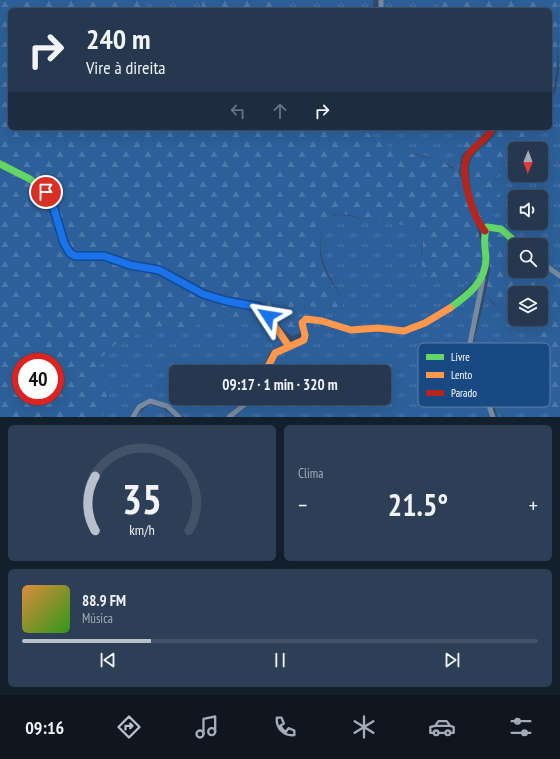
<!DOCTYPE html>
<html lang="pt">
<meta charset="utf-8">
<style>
:root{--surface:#253850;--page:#2d3f57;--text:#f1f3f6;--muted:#a3acb7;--line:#425267;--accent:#b7c0cb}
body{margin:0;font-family:"PT Sans Narrow",sans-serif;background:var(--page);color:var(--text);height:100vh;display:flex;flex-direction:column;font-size:15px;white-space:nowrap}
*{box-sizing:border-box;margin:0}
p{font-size:13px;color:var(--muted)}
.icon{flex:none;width:22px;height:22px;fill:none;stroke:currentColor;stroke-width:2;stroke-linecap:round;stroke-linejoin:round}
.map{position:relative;height:417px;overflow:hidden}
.details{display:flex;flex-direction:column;gap:8px;padding:8px;background:#141f2c;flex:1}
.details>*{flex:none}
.hud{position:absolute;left:8px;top:8px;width:544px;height:122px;border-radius:6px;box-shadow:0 4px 16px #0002,0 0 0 1px var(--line);background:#253850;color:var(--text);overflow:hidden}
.needle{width:26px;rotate:181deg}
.controls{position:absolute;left:508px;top:142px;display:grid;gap:8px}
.controls a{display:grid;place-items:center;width:40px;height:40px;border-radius:6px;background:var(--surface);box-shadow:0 4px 16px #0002,0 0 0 1px var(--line);font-size:20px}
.speed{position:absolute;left:12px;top:353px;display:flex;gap:8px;font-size:20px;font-weight:700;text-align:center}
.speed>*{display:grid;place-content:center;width:52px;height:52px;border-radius:50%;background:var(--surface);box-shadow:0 4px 16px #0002,0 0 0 1px var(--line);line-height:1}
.speed .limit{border:6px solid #d22;background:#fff;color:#111}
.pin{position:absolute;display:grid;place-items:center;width:34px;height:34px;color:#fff;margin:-17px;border:2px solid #fff;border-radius:50%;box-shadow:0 1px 4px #0007}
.me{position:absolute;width:44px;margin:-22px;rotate:303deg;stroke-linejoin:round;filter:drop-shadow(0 0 3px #0008)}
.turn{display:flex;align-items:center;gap:14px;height:84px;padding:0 12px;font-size:18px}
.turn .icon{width:52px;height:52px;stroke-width:2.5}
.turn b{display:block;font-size:28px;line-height:34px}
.lanes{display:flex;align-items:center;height:38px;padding:0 12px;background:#0003;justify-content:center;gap:20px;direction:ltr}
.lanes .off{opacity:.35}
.big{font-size:30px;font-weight:700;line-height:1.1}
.details .card{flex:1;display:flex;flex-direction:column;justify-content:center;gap:6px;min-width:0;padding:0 14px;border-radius:6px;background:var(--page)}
.details .dial{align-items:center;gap:0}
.dial svg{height:104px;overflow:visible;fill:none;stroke:var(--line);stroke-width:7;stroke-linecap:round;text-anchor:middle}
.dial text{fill:var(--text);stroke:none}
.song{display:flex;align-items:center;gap:12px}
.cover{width:48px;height:48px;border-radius:6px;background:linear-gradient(135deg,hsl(30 70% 55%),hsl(110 70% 35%))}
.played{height:4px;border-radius:2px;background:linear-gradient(90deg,var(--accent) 25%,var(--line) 25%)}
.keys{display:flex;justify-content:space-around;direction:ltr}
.heat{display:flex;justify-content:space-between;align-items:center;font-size:22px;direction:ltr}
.details .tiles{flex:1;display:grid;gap:8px;grid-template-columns:1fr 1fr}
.card:last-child{grid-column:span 2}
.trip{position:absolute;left:169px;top:365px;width:222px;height:40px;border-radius:6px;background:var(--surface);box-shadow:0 4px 16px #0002,0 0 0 1px var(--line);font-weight:700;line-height:40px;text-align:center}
.menu{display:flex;height:64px;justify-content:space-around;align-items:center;background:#0f1620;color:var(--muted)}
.menu .icon{width:28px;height:28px}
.menu .selected{color:var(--accent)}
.menu b{font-size:18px;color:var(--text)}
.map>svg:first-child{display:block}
.grass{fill:url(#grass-tufts);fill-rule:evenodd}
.forest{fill:url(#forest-firs);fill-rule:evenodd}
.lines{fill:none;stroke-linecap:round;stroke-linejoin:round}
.street{stroke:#778aa0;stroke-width:5}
.fast{stroke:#63d668;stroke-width:7}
.slow{stroke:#ff974d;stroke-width:7}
.jam{stroke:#b3261e;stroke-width:7}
.route-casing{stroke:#114b97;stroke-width:10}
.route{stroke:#1a73e8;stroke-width:7}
.key{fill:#194982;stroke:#5e80a8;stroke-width:1}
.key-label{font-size:11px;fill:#fff}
</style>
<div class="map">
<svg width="560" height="417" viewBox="0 0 560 417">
<defs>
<pattern id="grass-tufts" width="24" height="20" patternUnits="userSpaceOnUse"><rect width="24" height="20" fill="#2d609a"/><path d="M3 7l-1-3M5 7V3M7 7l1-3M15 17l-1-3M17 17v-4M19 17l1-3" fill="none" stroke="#4c78a9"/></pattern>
<pattern id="forest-firs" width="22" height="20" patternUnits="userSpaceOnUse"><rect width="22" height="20" fill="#2d609a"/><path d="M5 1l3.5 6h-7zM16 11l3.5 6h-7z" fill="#4c78a9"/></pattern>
</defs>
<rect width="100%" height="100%" fill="#314b6a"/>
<!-- grass -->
<g class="grass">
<path d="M 139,0 L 202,0 L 202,9 L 150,10 Z"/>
<path d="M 275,0 L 373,0 L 373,10 L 282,10 Z"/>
<path d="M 383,0 L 434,0 L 442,10 L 383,10 Z"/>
<path d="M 557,0 L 560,0 L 560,301 L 545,282 L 539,271 L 541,271 L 541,245 L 516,245 L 484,227 L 491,220 L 501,198 L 493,183 L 502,165 L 515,150 L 515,175 L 541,175 L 541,149 L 516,149 L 532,128 L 550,128 L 550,103 L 556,89 L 559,70 ZM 515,197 L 541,197 L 541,223 L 515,223 Z"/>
<path d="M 360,128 L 489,128 L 461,156 L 459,173 C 444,157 416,155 395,149 C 382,144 370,137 360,128 Z"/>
<path d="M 341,214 L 370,221 L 412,226 L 420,230 L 423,235 L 421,254 L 437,280 L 461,283 L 478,278 L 444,309 L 417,325 L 403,329 L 352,327 L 333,322 L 299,323 L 301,310 L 306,306 L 336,309 L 343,306 L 343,301 C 328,273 310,250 328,218 Z"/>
<path d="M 481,285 L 467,346 L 468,355 L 491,417 L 234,417 L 258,398 L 384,398 L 384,372 L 269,372 C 274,353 286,349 303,343 L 305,324 L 307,322 L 378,332 L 406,333 Z"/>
<path d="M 486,292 C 488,306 504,309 515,312 L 515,319 L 528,319 L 531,325 L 533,332 L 526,377 L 545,404 L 558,417 L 498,417 L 474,351 L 474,342 Z"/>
<path d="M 259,312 L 267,319 L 283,344 L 270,352 L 261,372 L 176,372 L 176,398 L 247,398 L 225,417 C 212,417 197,417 185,417 C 180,416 176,411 172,408 C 154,395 140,397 130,417 L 101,417 L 107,407 L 108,398 L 107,390 L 99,378 L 98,368 L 101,359 L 108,350 L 121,340 L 160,326 L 189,329 L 220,314 L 249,319 Z"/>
<path d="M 150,405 L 161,407 L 175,417 L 136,417 L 141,411 Z"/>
</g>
<!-- forest -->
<g class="forest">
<path d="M 0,0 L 139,0 L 150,10 L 10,10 L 10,128 L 360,128 L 379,141 L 392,148 L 425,157 L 441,160 L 451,168 L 456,169 L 459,173 L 468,196 L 483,250 C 483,260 484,272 477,280 C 469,288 435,282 427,275 C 413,262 432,237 416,228 C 402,223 384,224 370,221 C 360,219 350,213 340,214 C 320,215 317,248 322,263 C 327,277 336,289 343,301 L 343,306 L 336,309 L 306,306 L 301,310 L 300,333 L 292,336 L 282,328 L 266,306 L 260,302 L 230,297 L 205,289 L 161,266 L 138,263 L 108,252 L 77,252 L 67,245 C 63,233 52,195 45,187 C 35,175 16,166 0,162 Z"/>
<path d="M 202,0 L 275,0 L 282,10 L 202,10 Z"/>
<path d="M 434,0 L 557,0 C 558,35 560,70 550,103 L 550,10 L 442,10 Z"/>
<path d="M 468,128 L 489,128 L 466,152 L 462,143 Z"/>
<path d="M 498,128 L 532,128 L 496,175 L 493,183 L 501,198 L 491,220 L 484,227 C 475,216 464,171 472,158 C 479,146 491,145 498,128 Z"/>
<path d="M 0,168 C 35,181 43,191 55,225 C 59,235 62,244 68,253 L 102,258 L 143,271 L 158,273 L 187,287 L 252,308 L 259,312 L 258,317 L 249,319 L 220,314 L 189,329 L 159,326 L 121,340 L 108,350 L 101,359 L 98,368 L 99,378 L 107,390 L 108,398 L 107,407 L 101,417 L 0,417 ZM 21,362 L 55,362 L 55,396 L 21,396 Z"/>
<path d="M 490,229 L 502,232 L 515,245 L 515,271 L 539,271 L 545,282 L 560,301 L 560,417 C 547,412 527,381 522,367 C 526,350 539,336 528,319 L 541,319 L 541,293 L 515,293 L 515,312 L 500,308 L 487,297 L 486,292 L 490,268 L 489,248 L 486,237 L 488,231 Z"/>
</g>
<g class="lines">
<!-- street -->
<g class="street">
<path d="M 381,10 L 381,0"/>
<path d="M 541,262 L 560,276"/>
<path d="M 483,279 L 469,348 L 493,417"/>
<path d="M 133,417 L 139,407 L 150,401 L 167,406 L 179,417"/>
<path d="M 229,417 L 253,398"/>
</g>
<!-- fast -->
<g class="fast">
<path d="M 0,164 L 30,179 L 46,192 L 54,209 L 64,243 L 70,253 L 75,256 L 104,256 L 131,265 L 159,270 L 203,294 L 241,304"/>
<path d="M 450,308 C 468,295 486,282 486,258 C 485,247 483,237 487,227 L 501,229 L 519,245"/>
</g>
<!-- slow -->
<g class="slow">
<path d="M 241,304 L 258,307 L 268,316 L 288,345"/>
<path d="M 265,372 L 275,353 L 304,340 L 305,335 L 302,323 L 306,319 L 322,321 L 351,330 L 378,328 L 404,331 L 425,323 L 450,308"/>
</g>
<!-- jam -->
<path class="jam" d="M 485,231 C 473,218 458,171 468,155 C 475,145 487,139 493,128"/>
</g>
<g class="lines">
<!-- route casing -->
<g class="route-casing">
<path id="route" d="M 46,192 L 54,209 L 64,243 L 70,253 L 75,256 L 104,256 L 130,265 L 159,270 L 203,294 L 226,301 L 258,307 L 268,316"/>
</g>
<!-- route -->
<use href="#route" class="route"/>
</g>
<!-- legend -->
<rect x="418" y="343" width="132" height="64" rx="6" class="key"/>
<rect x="426" y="354" width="18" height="6" fill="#63d668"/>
<rect x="426" y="372" width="18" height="6" fill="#ff974d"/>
<rect x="426" y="390" width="18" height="6" fill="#b3261e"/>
<g class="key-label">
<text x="451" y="361">Livre</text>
<text x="451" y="379">Lento</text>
<text x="451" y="397">Parado</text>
</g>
</svg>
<div class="controls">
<a><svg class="needle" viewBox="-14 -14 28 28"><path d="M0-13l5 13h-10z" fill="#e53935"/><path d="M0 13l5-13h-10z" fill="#a3acb7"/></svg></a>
<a><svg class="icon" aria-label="sound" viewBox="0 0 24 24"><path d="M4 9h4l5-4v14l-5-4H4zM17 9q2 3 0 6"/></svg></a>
<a><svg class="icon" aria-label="search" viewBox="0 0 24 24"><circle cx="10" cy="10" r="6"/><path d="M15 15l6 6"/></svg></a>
<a><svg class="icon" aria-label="layers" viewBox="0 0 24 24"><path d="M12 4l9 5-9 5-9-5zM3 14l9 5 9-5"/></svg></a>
</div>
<div class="speed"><div class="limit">40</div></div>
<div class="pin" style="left:46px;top:192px;background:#d93025"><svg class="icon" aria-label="arrive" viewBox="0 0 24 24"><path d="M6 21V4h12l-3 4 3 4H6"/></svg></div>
<svg class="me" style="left:268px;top:316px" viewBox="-20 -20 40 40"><path d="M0-17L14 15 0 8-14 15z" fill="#1a73e8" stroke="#fff" stroke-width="4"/></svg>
<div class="trip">09:17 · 1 min · 320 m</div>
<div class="hud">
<div class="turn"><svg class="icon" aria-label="right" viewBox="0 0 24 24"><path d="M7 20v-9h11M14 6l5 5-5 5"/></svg><div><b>240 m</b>Vire à direita</div></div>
<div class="lanes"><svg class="icon off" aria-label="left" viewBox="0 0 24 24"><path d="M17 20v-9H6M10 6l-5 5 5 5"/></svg><svg class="icon off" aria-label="ahead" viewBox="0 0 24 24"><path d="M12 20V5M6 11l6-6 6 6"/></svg><svg class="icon" aria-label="right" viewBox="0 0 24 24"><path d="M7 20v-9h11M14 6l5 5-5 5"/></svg></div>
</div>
</div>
<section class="details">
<div class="tiles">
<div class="card dial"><svg viewBox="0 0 100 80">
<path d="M14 69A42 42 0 1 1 86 69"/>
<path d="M14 69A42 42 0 0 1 14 27" stroke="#b7c0cb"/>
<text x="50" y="56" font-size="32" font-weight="700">35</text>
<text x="50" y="72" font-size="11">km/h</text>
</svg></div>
<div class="card"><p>Clima</p>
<div class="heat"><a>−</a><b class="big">21.5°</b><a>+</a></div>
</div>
<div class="card">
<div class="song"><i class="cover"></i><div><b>88.9 FM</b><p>Música</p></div></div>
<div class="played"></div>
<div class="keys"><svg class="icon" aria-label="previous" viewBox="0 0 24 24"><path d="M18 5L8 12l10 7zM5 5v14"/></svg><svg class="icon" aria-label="pause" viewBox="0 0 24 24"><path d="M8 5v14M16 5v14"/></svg><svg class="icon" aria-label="next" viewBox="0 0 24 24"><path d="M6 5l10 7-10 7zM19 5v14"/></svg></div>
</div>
</div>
</section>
<nav class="menu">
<b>09:16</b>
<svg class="icon selected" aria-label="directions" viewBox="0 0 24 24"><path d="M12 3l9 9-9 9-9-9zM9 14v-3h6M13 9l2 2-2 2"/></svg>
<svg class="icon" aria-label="music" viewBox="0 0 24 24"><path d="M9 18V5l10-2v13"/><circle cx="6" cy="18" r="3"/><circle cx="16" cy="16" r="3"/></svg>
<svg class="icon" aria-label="phone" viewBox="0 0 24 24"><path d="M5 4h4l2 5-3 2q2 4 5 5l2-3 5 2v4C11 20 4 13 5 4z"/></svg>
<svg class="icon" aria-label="climate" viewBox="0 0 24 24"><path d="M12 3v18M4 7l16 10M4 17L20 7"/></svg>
<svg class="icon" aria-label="car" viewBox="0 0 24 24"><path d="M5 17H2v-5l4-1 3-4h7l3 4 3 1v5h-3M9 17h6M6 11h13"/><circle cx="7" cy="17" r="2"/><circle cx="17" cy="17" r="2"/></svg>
<svg class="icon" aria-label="filters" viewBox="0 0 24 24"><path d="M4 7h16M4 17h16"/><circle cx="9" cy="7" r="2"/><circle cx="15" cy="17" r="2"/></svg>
</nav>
